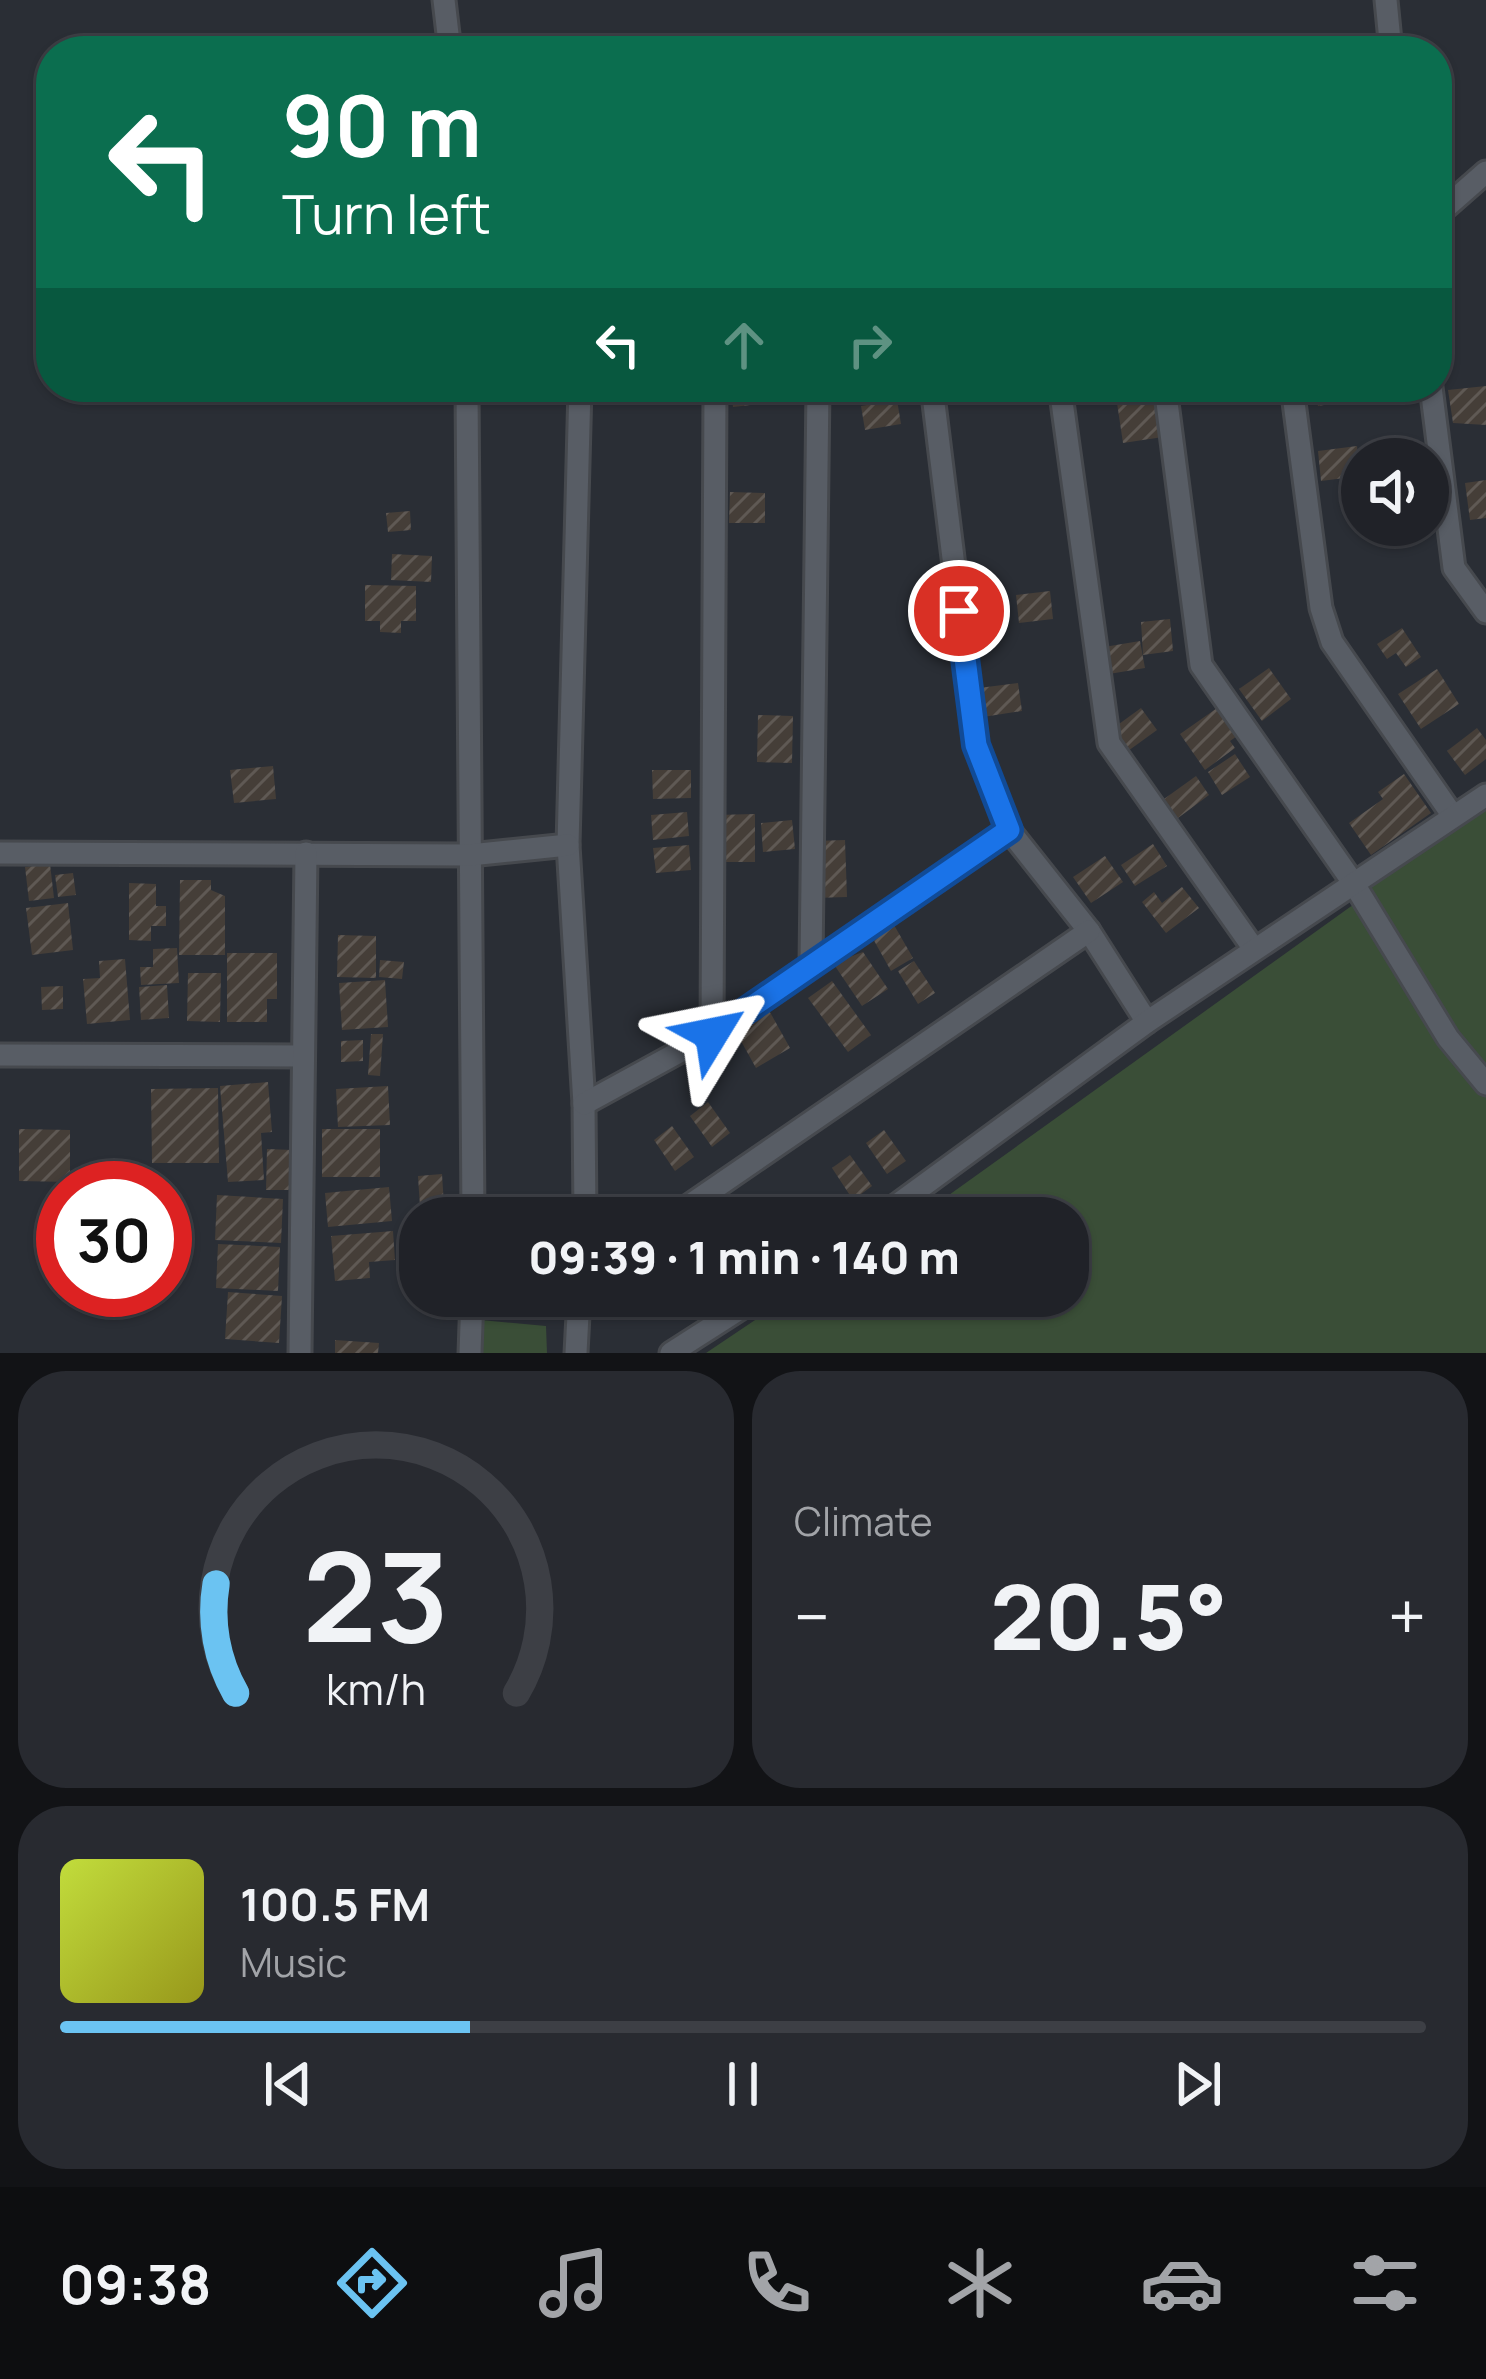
<!DOCTYPE html>
<meta charset="utf-8">
<style>
:root{--surface:#202228;--page:#282a30;--text:#f1f3f6;--muted:#a2a4a8;--line:#3d3f45;--accent:#6bc3f2}
body{margin:0;font-family:Manrope,sans-serif;background:var(--page);color:var(--text);height:100vh;display:flex;flex-direction:column;font-size:45px;white-space:nowrap}
*{box-sizing:border-box;margin:0}
p{font-size:39px;color:var(--muted)}
.icon{flex:none;width:66px;height:66px;fill:none;stroke:currentColor;stroke-width:2;stroke-linecap:round;stroke-linejoin:round}
.map{position:relative;height:1353px;overflow:hidden}
.drawer{display:flex;flex-direction:column;gap:18px;padding:18px;background:#121316;flex:1}
.drawer>*{flex:none}
.hud{position:absolute;left:36px;top:36px;width:1416px;height:366px;border-radius:48px;box-shadow:0 3px 9px #0004,0 0 0 3px var(--line);background:#0b6e4f;color:#fff;overflow:hidden}
.fabs{position:absolute;left:1341px;top:438px;display:grid;gap:24px}
.fabs a{display:grid;place-items:center;width:108px;height:108px;border-radius:50%;background:var(--surface);box-shadow:0 3px 9px #0004,0 0 0 3px var(--line);font-size:60px}
.speed{position:absolute;left:36px;top:1161px;display:flex;gap:24px;font-size:60px;font-weight:700;text-align:center}
.speed>*{display:grid;place-content:center;width:156px;height:156px;border-radius:50%;background:var(--surface);box-shadow:0 3px 9px #0004,0 0 0 3px var(--line);line-height:1}
.speed .limit{border:18px solid #d22;background:#fff;color:#111}
.pin{position:absolute;display:grid;place-items:center;width:102px;height:102px;color:#fff;margin:-51px;border:6px solid #fff;border-radius:50%;box-shadow:0 3px 12px #0007}
.me{position:absolute;width:132px;margin:-66px;rotate:55deg;stroke-linejoin:round;filter:drop-shadow(0 0 9px #0008)}
.turn{display:flex;align-items:center;gap:42px;height:252px;padding:0 48px;font-size:54px}
.turn .icon{width:156px;height:156px;stroke-width:2.5}
.turn b{display:block;font-size:84px;line-height:102px}
.lanes{display:flex;align-items:center;height:114px;padding:0 48px;background:#0003;justify-content:center;gap:60px;direction:ltr}
.lanes .off{opacity:.35}
.big{font-size:90px;font-weight:800;line-height:1.1}
.drawer .card{flex:1;display:flex;flex-direction:column;justify-content:center;gap:18px;min-width:0;padding:0 42px;border-radius:48px;background:var(--page)}
.drawer .dial{align-items:center;gap:0}
.dial svg{height:312px;overflow:visible;fill:none;stroke:var(--line);stroke-width:7;stroke-linecap:round;text-anchor:middle}
.dial text{fill:var(--text);stroke:none}
.song{display:flex;align-items:center;gap:36px}
.cover{width:144px;height:144px;border-radius:18px;background:linear-gradient(135deg,hsl(70 70% 55%),hsl(60 70% 35%))}
.played{height:12px;border-radius:6px;background:linear-gradient(90deg,var(--accent) 30%,var(--line) 30%)}
.keys{display:flex;justify-content:space-around;direction:ltr}
.heat{display:flex;justify-content:space-between;align-items:center;font-size:66px;direction:ltr}
.drawer .tiles{flex:1;display:grid;gap:18px;grid-template-columns:1fr 1fr}
.card:last-child{grid-column:span 2}
.trip{position:absolute;left:399px;top:1197px;width:690px;height:120px;border-radius:48px;background:var(--surface);box-shadow:0 3px 9px #0004,0 0 0 3px var(--line);font-weight:800;line-height:120px;text-align:center}
.tab-bar{display:flex;height:192px;justify-content:space-around;align-items:center;background:#0d0e10;color:var(--muted)}
.tab-bar .icon{width:84px;height:84px}
.tab-bar .current{color:var(--accent)}
.tab-bar b{font-size:54px;color:var(--text)}
.map>svg:first-child{display:block}
.grass{fill:#3a4e37}
.building{fill:url(#building-hatch)}
.lines{fill:none;stroke-linecap:round;stroke-linejoin:round}
.minor-casing{stroke:#46494e;stroke-width:27}
.minor{stroke:#585d65;stroke-width:21}
.route-casing{stroke:#114b97;stroke-width:30}
.route{stroke:#1a73e8;stroke-width:21}
</style>
<div class="map">
<svg width="1486" height="1353" viewBox="0 0 1486 1353">
<defs>
<pattern id="building-hatch" width="6" height="6" patternUnits="userSpaceOnUse" patternTransform="scale(3)"><rect width="6" height="6" fill="#453e38"/><path d="M-1 1l2-2M0 6l6-6M5 7l2-2" fill="none" stroke="#5f5954"/></pattern>
</defs>
<rect width="100%" height="100%" fill="#2a2e35"/>
<!-- grass -->
<g class="grass">
<path d="M 1486,797 L 1486,1353 L 706,1353 L 791,1296 L 1068,1296 L 1068,1218 L 944,1218 L 935,1205 L 1357,902 L 1355,882 Z"/>
<path d="M 470,1319 L 546,1326 L 547,1353 L 469,1353 Z"/>
</g>
<!-- building -->
<g class="building">
<path d="M 1486,386 L 1486,425 L 1453,423 L 1448,390 Z"/>
<path d="M 731,387 L 767,387 L 769,403 L 733,407 Z"/>
<path d="M 1315,387 L 1351,387 L 1353,400 L 1318,406 Z"/>
<path d="M 1157,397 L 1163,437 L 1123,443 L 1117,403 Z"/>
<path d="M 897,400 L 901,424 L 865,430 L 861,406 Z"/>
<path d="M 1357,446 L 1360,476 L 1321,481 L 1318,451 Z"/>
<path d="M 1486,480 L 1486,518 L 1470,520 L 1465,483 Z"/>
<path d="M 730,492 L 765,493 L 765,523 L 729,523 Z"/>
<path d="M 410,511 L 411,530 L 388,532 L 386,513 Z"/>
<path d="M 392,554 L 432,556 L 431,582 L 391,580 Z"/>
<path d="M 365,585 L 416,586 L 416,621 L 401,621 L 401,633 L 380,632 L 380,621 L 365,621 Z"/>
<path d="M 1050,591 L 1053,619 L 1019,623 L 1016,595 Z"/>
<path d="M 1170,619 L 1173,651 L 1143,655 L 1141,622 Z"/>
<path d="M 1402,628 L 1421,657 L 1406,667 L 1396,653 L 1387,659 L 1377,644 Z"/>
<path d="M 1140,641 L 1145,668 L 1103,675 L 1098,648 Z"/>
<path d="M 1269,668 L 1291,699 L 1262,721 L 1239,689 Z"/>
<path d="M 1437,669 L 1459,704 L 1421,729 L 1398,694 Z"/>
<path d="M 1018,683 L 1022,711 L 983,717 L 979,688 Z"/>
<path d="M 1220,706 L 1240,734 L 1230,741 L 1235,748 L 1205,770 L 1180,734 Z"/>
<path d="M 1141,708 L 1157,730 L 1128,751 L 1112,729 Z"/>
<path d="M 758,715 L 793,716 L 792,763 L 757,762 Z"/>
<path d="M 1477,728 L 1486,740 L 1486,759 L 1465,775 L 1447,751 Z"/>
<path d="M 1235,754 L 1250,777 L 1222,795 L 1208,772 Z"/>
<path d="M 273,766 L 276,799 L 234,803 L 230,770 Z"/>
<path d="M 652,770 L 691,770 L 691,798 L 653,799 Z"/>
<path d="M 1404,774 L 1431,813 L 1371,855 L 1349,823 L 1383,799 L 1378,792 Z"/>
<path d="M 1196,776 L 1209,795 L 1178,818 L 1164,799 Z"/>
<path d="M 687,812 L 689,836 L 653,840 L 651,815 Z"/>
<path d="M 755,814 L 755,862 L 715,862 L 715,815 Z"/>
<path d="M 792,820 L 795,849 L 763,852 L 761,823 Z"/>
<path d="M 845,840 L 847,897 L 815,898 L 813,841 Z"/>
<path d="M 1153,844 L 1167,866 L 1135,886 L 1121,865 Z"/>
<path d="M 689,845 L 691,870 L 656,873 L 653,848 Z"/>
<path d="M 1105,856 L 1123,882 L 1091,903 L 1073,877 Z"/>
<path d="M 50,864 L 54,898 L 29,901 L 25,867 Z"/>
<path d="M 73,873 L 76,895 L 58,897 L 55,875 Z"/>
<path d="M 180,880 L 211,880 L 211,890 L 225,896 L 225,955 L 179,955 Z"/>
<path d="M 129,883 L 156,884 L 156,906 L 166,906 L 166,926 L 151,926 L 151,941 L 129,940 Z"/>
<path d="M 1182,887 L 1199,908 L 1166,933 L 1142,902 L 1154,892 L 1162,903 Z"/>
<path d="M 68,903 L 73,950 L 32,955 L 26,908 Z"/>
<path d="M 894,925 L 913,958 L 891,971 L 872,937 Z"/>
<path d="M 338,935 L 376,936 L 376,978 L 337,977 Z"/>
<path d="M 177,948 L 179,983 L 141,985 L 140,967 L 153,967 L 153,949 Z"/>
<path d="M 863,952 L 888,989 L 862,1006 L 833,963 Z"/>
<path d="M 227,953 L 277,953 L 277,999 L 267,999 L 267,1022 L 227,1022 Z"/>
<path d="M 125,959 L 130,1020 L 87,1024 L 83,979 L 100,978 L 99,961 Z"/>
<path d="M 380,960 L 404,962 L 402,979 L 379,977 Z"/>
<path d="M 914,961 L 935,993 L 918,1004 L 898,971 Z"/>
<path d="M 188,973 L 221,973 L 220,1022 L 187,1021 Z"/>
<path d="M 385,980 L 388,1027 L 342,1030 L 339,983 Z"/>
<path d="M 832,981 L 871,1035 L 848,1052 L 808,998 Z"/>
<path d="M 167,985 L 169,1018 L 141,1020 L 139,987 Z"/>
<path d="M 63,986 L 63,1009 L 42,1010 L 41,987 Z"/>
<path d="M 766,1005 L 790,1048 L 756,1068 L 732,1025 Z"/>
<path d="M 371,1034 L 383,1034 L 380,1076 L 368,1075 Z"/>
<path d="M 363,1040 L 363,1061 L 341,1062 L 341,1041 Z"/>
<path d="M 268,1082 L 272,1132 L 261,1133 L 264,1180 L 228,1182 L 220,1086 Z"/>
<path d="M 388,1086 L 390,1125 L 338,1127 L 336,1089 Z"/>
<path d="M 218,1088 L 219,1163 L 152,1163 L 151,1089 Z"/>
<path d="M 708,1102 L 730,1133 L 712,1147 L 690,1116 Z"/>
<path d="M 672,1126 L 694,1157 L 675,1171 L 654,1140 Z"/>
<path d="M 19,1129 L 70,1130 L 70,1182 L 19,1181 Z"/>
<rect x="322" y="1129" width="58" height="48"/>
<path d="M 884,1130 L 906,1161 L 887,1174 L 866,1143 Z"/>
<path d="M 267,1149 L 293,1150 L 292,1190 L 266,1190 Z"/>
<path d="M 850,1155 L 872,1186 L 853,1200 L 832,1168 Z"/>
<path d="M 442,1174 L 444,1206 L 420,1207 L 418,1176 Z"/>
<path d="M 389,1187 L 392,1221 L 328,1227 L 325,1193 Z"/>
<path d="M 217,1195 L 283,1199 L 281,1243 L 215,1240 Z"/>
<path d="M 393,1231 L 395,1260 L 369,1262 L 370,1278 L 335,1281 L 331,1236 Z"/>
<path d="M 218,1244 L 280,1247 L 278,1291 L 216,1288 Z"/>
<path d="M 228,1292 L 282,1296 L 279,1343 L 225,1339 Z"/>
<path d="M 335,1340 L 379,1343 L 378,1353 L 335,1353 Z"/>
</g>
<g class="lines">
<!-- minor casing -->
<g class="minor-casing">
<g id="minor">
<path d="M 444,0 L 450,51"/>
<path d="M 1386,0 L 1391,51"/>
<path d="M 1437,215 L 1486,172"/>
<path d="M 467,387 L 473,1218"/>
<path d="M 580,387 L 568,845 L 584,1104 L 585,1218"/>
<path d="M 932,387 L 976,745 L 1009,830 L 1089,931 L 1147,1022"/>
<path d="M 1060,387 L 1109,743 L 1254,949"/>
<path d="M 1165,387 L 1201,665 L 1354,884 L 1448,1038 L 1486,1084"/>
<path d="M 1292,387 L 1321,608 L 1332,642 L 1453,816"/>
<path d="M 1431,387 L 1454,568 L 1486,612"/>
<path d="M 0,853 L 470,855 L 568,845"/>
<path d="M 811,965 L 818,387"/>
<path d="M 712,1034 L 715,387"/>
<path d="M 0,1055 L 300,1056"/>
<path d="M 584,1104 L 712,1034 L 1009,830"/>
<path d="M 671,1218 L 1089,931"/>
<path d="M 879,1218 L 1147,1022 L 1486,795"/>
<path d="M 300,1353 L 306,853"/>
<path d="M 470,1353 L 472,1296"/>
<path d="M 576,1353 L 579,1296"/>
<path d="M 671,1353 L 760,1296"/>
</g>
</g>
<!-- minor -->
<use href="#minor" class="minor"/>
</g>
<g class="lines">
<!-- route casing -->
<g class="route-casing">
<path id="route" d="M 712,1034 L 1009,830 L 976,745 L 959,611"/>
</g>
<!-- route -->
<use href="#route" class="route"/>
</g>
</svg>
<div class="fabs">
<a><svg class="icon" aria-label="sound" viewBox="0 0 24 24"><path d="M4 9h4l5-4v14l-5-4H4zM17 9q2 3 0 6"/></svg></a>
</div>
<div class="speed"><div class="limit">30</div></div>
<div class="pin" style="left:959px;top:611px;background:#d93025"><svg class="icon" aria-label="arrive" viewBox="0 0 24 24"><path d="M6 21V4h12l-3 4 3 4H6"/></svg></div>
<svg class="me" style="left:712px;top:1034px" viewBox="-20 -20 40 40"><path d="M0-17L14 15 0 8-14 15z" fill="#1a73e8" stroke="#fff" stroke-width="4"/></svg>
<div class="trip">09:39 · 1 min · 140 m</div>
<div class="hud">
<div class="turn"><svg class="icon" aria-label="left" viewBox="0 0 24 24"><path d="M17 20v-9H6M10 6l-5 5 5 5"/></svg><div><b>90 m</b>Turn left</div></div>
<div class="lanes"><svg class="icon" aria-label="left" viewBox="0 0 24 24"><path d="M17 20v-9H6M10 6l-5 5 5 5"/></svg><svg class="icon off" aria-label="ahead" viewBox="0 0 24 24"><path d="M12 20V5M6 11l6-6 6 6"/></svg><svg class="icon off" aria-label="right" viewBox="0 0 24 24"><path d="M7 20v-9h11M14 6l5 5-5 5"/></svg></div>
</div>
</div>
<section class="drawer">
<div class="tiles">
<div class="card dial"><svg viewBox="0 0 100 80">
<path d="M14 69A42 42 0 1 1 86 69"/>
<path d="M14 69A42 42 0 0 1 9 41" stroke="#6bc3f2"/>
<text x="50" y="56" font-size="32" font-weight="700">23</text>
<text x="50" y="72" font-size="11">km/h</text>
</svg></div>
<div class="card"><p>Climate</p>
<div class="heat"><a>−</a><b class="big">20.5°</b><a>+</a></div>
</div>
<div class="card">
<div class="song"><i class="cover"></i><div><b>100.5 FM</b><p>Music</p></div></div>
<div class="played"></div>
<div class="keys"><svg class="icon" aria-label="previous" viewBox="0 0 24 24"><path d="M18 5L8 12l10 7zM5 5v14"/></svg><svg class="icon" aria-label="pause" viewBox="0 0 24 24"><path d="M8 5v14M16 5v14"/></svg><svg class="icon" aria-label="next" viewBox="0 0 24 24"><path d="M6 5l10 7-10 7zM19 5v14"/></svg></div>
</div>
</div>
</section>
<nav class="tab-bar">
<b>09:38</b>
<svg class="icon current" aria-label="directions" viewBox="0 0 24 24"><path d="M12 3l9 9-9 9-9-9zM9 14v-3h6M13 9l2 2-2 2"/></svg>
<svg class="icon" aria-label="music" viewBox="0 0 24 24"><path d="M9 18V5l10-2v13"/><circle cx="6" cy="18" r="3"/><circle cx="16" cy="16" r="3"/></svg>
<svg class="icon" aria-label="phone" viewBox="0 0 24 24"><path d="M5 4h4l2 5-3 2q2 4 5 5l2-3 5 2v4C11 20 4 13 5 4z"/></svg>
<svg class="icon" aria-label="climate" viewBox="0 0 24 24"><path d="M12 3v18M4 7l16 10M4 17L20 7"/></svg>
<svg class="icon" aria-label="car" viewBox="0 0 24 24"><path d="M5 17H2v-5l4-1 3-4h7l3 4 3 1v5h-3M9 17h6M6 11h13"/><circle cx="7" cy="17" r="2"/><circle cx="17" cy="17" r="2"/></svg>
<svg class="icon" aria-label="filters" viewBox="0 0 24 24"><path d="M4 7h16M4 17h16"/><circle cx="9" cy="7" r="2"/><circle cx="15" cy="17" r="2"/></svg>
</nav>
